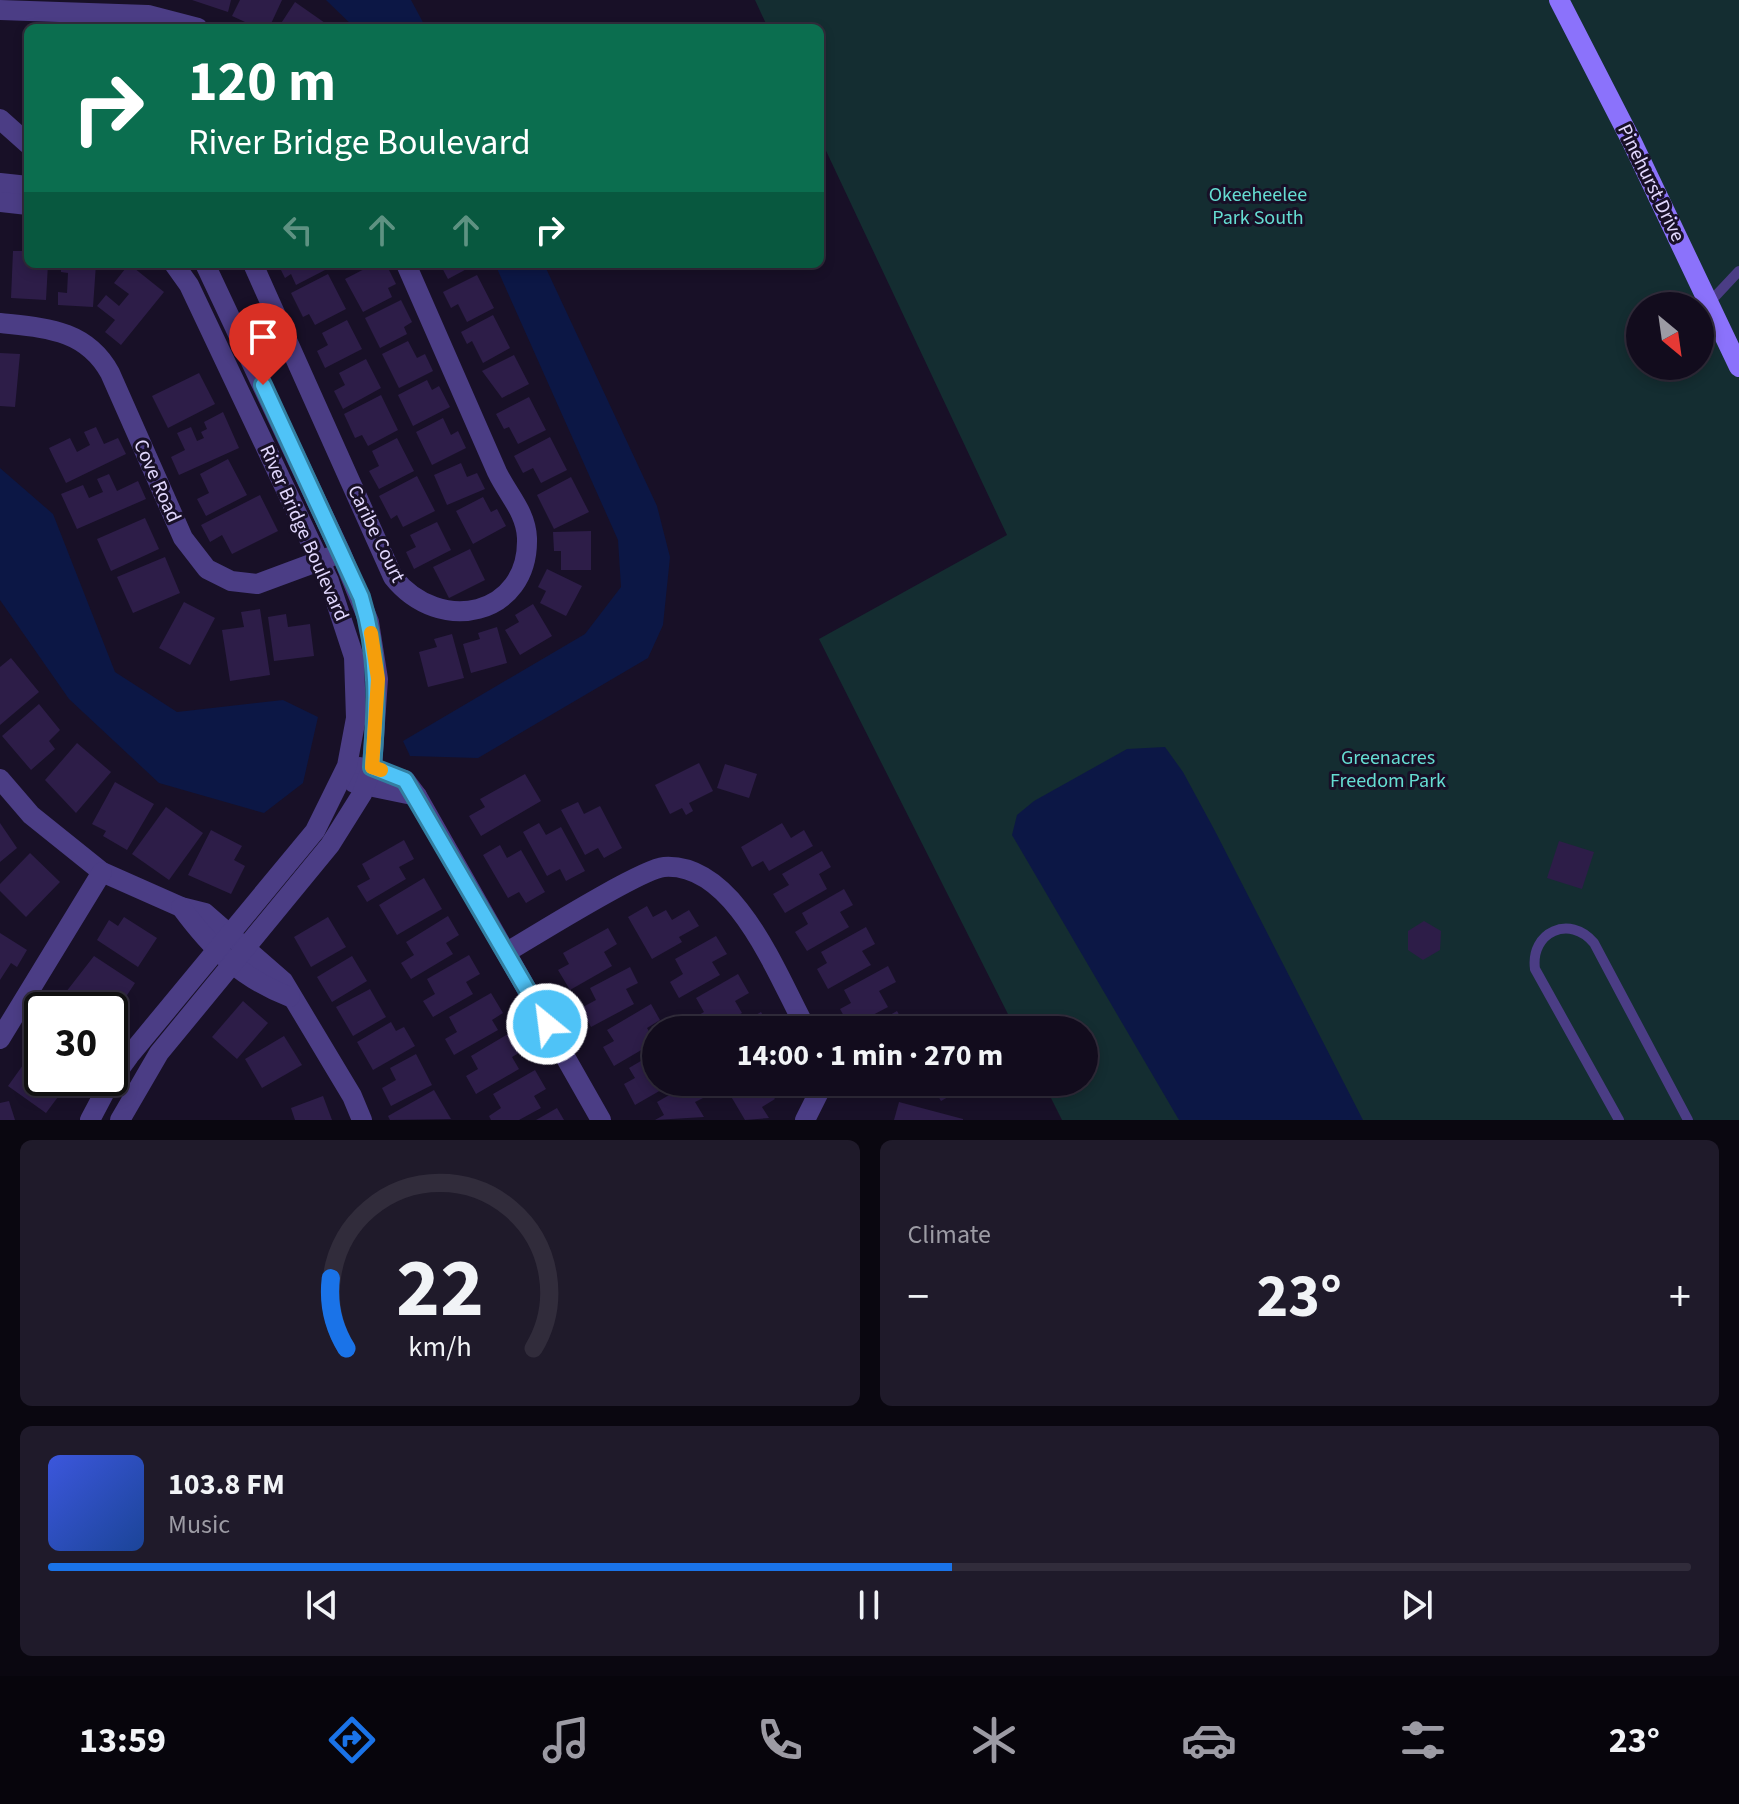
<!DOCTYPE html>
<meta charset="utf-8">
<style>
:root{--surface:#120c1d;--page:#1f1a2a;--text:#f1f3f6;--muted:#9c9ba4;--line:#312c3b;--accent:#1a73e8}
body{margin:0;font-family:"Source Sans 3",sans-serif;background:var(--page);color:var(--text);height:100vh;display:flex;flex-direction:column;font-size:30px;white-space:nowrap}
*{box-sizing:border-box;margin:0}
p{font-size:26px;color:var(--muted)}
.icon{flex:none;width:44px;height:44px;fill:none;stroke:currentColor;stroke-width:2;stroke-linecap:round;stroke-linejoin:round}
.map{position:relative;height:1120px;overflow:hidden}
.side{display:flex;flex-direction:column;gap:20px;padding:20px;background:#0a0710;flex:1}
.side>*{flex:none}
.top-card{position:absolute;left:24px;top:24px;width:800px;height:244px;border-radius:12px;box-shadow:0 4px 12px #0003,0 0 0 2px var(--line);background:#0b6e4f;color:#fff;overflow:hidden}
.needle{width:52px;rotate:151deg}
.buttons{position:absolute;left:1626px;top:292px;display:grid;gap:16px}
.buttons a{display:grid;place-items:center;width:88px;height:88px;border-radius:50%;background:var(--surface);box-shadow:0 4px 12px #0003,0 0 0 2px var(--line);font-size:40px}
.speed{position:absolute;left:24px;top:992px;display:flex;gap:16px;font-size:40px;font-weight:700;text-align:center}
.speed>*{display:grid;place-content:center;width:104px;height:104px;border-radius:50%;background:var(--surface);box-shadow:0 4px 12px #0003,0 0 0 2px var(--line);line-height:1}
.speed .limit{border:4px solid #111;border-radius:12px;background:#fff;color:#111}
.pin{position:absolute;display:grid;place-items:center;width:68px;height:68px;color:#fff;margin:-82px -34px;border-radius:50% 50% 50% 0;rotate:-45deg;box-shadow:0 0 8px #0007}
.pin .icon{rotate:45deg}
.me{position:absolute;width:88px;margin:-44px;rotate:331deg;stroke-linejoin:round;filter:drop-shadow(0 0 6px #0008)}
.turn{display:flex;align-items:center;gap:28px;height:168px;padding:0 32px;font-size:36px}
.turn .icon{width:104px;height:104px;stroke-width:2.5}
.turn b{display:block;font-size:56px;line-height:68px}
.lanes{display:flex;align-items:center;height:76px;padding:0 32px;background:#0003;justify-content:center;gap:40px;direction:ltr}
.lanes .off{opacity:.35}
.big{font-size:60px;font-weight:700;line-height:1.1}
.side .tile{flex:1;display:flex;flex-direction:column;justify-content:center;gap:12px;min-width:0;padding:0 28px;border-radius:12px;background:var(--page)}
.side .dial{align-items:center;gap:0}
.dial svg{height:208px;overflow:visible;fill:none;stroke:var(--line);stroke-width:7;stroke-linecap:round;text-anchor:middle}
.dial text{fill:var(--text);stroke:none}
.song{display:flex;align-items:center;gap:24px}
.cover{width:96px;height:96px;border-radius:12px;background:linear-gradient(135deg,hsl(230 70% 55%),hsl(220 70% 35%))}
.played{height:8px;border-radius:4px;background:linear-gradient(90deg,var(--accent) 55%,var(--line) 55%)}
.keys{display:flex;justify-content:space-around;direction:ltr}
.heat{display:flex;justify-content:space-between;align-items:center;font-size:44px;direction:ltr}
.side .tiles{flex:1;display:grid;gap:20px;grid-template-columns:1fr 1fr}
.tile:last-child{grid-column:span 2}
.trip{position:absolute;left:642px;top:1016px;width:456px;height:80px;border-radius:40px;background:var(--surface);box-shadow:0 4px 12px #0003,0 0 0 2px var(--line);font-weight:700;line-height:80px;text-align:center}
.tab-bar{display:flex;height:128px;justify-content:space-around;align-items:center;background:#07050c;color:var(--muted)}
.tab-bar .icon{width:56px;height:56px}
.tab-bar .selected{color:var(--accent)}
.tab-bar b{font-size:36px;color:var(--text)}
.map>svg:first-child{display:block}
.green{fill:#142d31;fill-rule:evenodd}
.water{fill:#0c1745}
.building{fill:#2d1d48}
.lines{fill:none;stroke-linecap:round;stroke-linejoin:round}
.lane{stroke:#4b3d85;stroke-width:10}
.street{stroke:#4b3d85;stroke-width:20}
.secondary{stroke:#8b72fb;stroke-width:20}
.route-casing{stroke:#337fa1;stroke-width:20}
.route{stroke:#4fc3f7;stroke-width:14}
.slow{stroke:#f59e0b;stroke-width:14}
.labels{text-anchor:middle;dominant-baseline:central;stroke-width:6;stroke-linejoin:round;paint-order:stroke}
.street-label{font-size:20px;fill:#e2d8fe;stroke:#181027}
.park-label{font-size:20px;fill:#65ddd2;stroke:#181027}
</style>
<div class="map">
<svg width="1739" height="1120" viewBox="0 0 1739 1120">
<rect width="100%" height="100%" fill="#181027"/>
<!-- green -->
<path class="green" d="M 755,0 L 1739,0 L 1739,1120 L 1062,1120 L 1043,1082 L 1084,1082 L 1084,1030 L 1016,1030 L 819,639 L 1007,535 L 820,138 L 820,28 L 768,28 ZM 1640,306 L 1700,306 L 1700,366 L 1640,366 Z"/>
<!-- water -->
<g class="water">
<path d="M 326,0 L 411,0 L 426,28 L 355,28 Z"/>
<path d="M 495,264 L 544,264 L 657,506 L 670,557 L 663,625 L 648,658 L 478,758 L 410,756 L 403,741 L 585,634 L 621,587 L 618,540 Z"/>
<path d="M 0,468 L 53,514 L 115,672 L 177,712 L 283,700 L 318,717 L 303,783 L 264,813 L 159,783 L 69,699 L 0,600 Z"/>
<path d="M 1165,747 L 1183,772 L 1215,831 L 1363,1120 L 1179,1120 L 1012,835 L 1017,815 L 1034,801 L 1127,749 Z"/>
</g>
<!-- building -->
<g class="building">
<path d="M 192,0 L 231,0 L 228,12 Z"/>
<path d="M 240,0 L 282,0 L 269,28 L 258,28 L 232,16 Z"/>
<path d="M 295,2 L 325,23 L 322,28 L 278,28 Z"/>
<path d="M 22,43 L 28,43 L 28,74 L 24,74 Z"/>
<path d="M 13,251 L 28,251 L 28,264 L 48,264 L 46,300 L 11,298 Z"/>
<path d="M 61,264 L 96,264 L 93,307 L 58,305 L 58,292 L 67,293 L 68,273 L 61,272 Z"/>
<path d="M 129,264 L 164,292 L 121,345 L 105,332 L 115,320 L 97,306 L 106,295 L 119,306 L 129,294 L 114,283 Z"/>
<path d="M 278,264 L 324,264 L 327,269 L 296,285 L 291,274 L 285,278 Z"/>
<path d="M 374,264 L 386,264 L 396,284 L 388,288 L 392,297 L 363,312 L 345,279 Z"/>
<path d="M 440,264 L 476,264 L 448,279 Z"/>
<path d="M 328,274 L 346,309 L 315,325 L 309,314 L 303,317 L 291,293 Z"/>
<path d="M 477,275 L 494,308 L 467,322 L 458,304 L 451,308 L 443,292 Z"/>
<path d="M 401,300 L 412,322 L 404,327 L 407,334 L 380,348 L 365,318 Z"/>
<path d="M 493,315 L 510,348 L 483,363 L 472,341 L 467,344 L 461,332 Z"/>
<path d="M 347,320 L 362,349 L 325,368 L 317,351 L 328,345 L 322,333 Z"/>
<path d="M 408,341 L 417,358 L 425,354 L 433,371 L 399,388 L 382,354 Z"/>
<path d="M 0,353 L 20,354 L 15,407 L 0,406 Z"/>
<path d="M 514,355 L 529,384 L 502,398 L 482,371 Z"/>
<path d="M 366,359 L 381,388 L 343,409 L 334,391 L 345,385 L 339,373 Z"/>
<path d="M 199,373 L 215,404 L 168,428 L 152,396 Z"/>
<path d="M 427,380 L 432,390 L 439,386 L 450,407 L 413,426 L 398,395 Z"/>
<path d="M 381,395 L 398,430 L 368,446 L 362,435 L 355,438 L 344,414 Z"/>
<path d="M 529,397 L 546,430 L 518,444 L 509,427 L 504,429 L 496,414 Z"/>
<path d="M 223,412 L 239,448 L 179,475 L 171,457 L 185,450 L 177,433 L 191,427 L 197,441 L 204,438 L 201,432 L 207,429 L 204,422 Z"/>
<path d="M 443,418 L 451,435 L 458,431 L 466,448 L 432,465 L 416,432 Z"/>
<path d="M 96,427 L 104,444 L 118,438 L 126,454 L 66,483 L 49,448 L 70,438 L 77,452 L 90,445 L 84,432 Z"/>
<path d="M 550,437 L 567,470 L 541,483 L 533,468 L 523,473 L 514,456 Z"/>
<path d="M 397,438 L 414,471 L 379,489 L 369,471 L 379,466 L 372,451 Z"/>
<path d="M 228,459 L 247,495 L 206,516 L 197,499 L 209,493 L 200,474 Z"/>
<path d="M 461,463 L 467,477 L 477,473 L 485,489 L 447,505 L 434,475 Z"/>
<path d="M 109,474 L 117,491 L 138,481 L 146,499 L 77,529 L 61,494 L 83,485 L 89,498 L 103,492 L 97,479 Z"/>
<path d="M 417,476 L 435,511 L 403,527 L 397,515 L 391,519 L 379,496 Z"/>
<path d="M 571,477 L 589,512 L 554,529 L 537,495 Z"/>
<path d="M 260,495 L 278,531 L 232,554 L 222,535 L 210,542 L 201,525 Z"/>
<path d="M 483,497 L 491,512 L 497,509 L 506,526 L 473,544 L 456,511 Z"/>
<path d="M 145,518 L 159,549 L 111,571 L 97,539 Z"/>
<path d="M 437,522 L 451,550 L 414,569 L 406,552 L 416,547 L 410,535 Z"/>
<path d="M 591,531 L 591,570 L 561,570 L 561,551 L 554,551 L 553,532 Z"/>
<path d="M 470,549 L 485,580 L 449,598 L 433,567 Z"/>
<path d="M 165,557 L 180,593 L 133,613 L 117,577 Z"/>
<path d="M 547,569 L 582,586 L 566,616 L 540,603 L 546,591 L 538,587 Z"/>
<path d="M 184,602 L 215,618 L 190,665 L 159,648 Z"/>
<path d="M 533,604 L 552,636 L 520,655 L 505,630 L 519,622 L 515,615 Z"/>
<path d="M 260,609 L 270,675 L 230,681 L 222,630 L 244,627 L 241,612 Z"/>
<path d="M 286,614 L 288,627 L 310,624 L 314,656 L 274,661 L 268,617 Z"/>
<path d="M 497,627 L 507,663 L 471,673 L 463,644 L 480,639 L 478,633 Z"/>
<path d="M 452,634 L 464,678 L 428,687 L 419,652 L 437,647 L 434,639 Z"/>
<path d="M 11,658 L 39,692 L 0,725 L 0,667 Z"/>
<path d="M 39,704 L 60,730 L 49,741 L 55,749 L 31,770 L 2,736 Z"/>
<path d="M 77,743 L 111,772 L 76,813 L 45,780 Z"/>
<path d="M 699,763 L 713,791 L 689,803 L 693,811 L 686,815 L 682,808 L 670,814 L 655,785 Z"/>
<path d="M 725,764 L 757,774 L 749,798 L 717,788 Z"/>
<path d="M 525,774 L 541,801 L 481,836 L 469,816 L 485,807 L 480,799 Z"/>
<path d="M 115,782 L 154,804 L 127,850 L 103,836 L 106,831 L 92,824 Z"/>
<path d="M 578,802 L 584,814 L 600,806 L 622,848 L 604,858 L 598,848 L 585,855 L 561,810 Z"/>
<path d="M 166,807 L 203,833 L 169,880 L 132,854 Z"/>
<path d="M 0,823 L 17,848 L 0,862 Z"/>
<path d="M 539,823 L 546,835 L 561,827 L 585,871 L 566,881 L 560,869 L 547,876 L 523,832 Z"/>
<path d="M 782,823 L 791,838 L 804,830 L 813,846 L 769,871 L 763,861 L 752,867 L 741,847 Z"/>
<path d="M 211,830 L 242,846 L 234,860 L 245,866 L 231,894 L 188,875 Z"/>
<path d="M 404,840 L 414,859 L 399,867 L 406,879 L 367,902 L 357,886 L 370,879 L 362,864 Z"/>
<path d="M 1559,841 L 1594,852 L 1582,889 L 1547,878 Z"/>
<path d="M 500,845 L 507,858 L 521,850 L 545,892 L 526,903 L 519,892 L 508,898 L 483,855 Z"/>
<path d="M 822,851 L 831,867 L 819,874 L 827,889 L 785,913 L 773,894 L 789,885 L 782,874 Z"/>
<path d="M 30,853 L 60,882 L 26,917 L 0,891 L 0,884 Z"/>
<path d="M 424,878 L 442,909 L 397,935 L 379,905 Z"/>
<path d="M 844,889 L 853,905 L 840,912 L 849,927 L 807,951 L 795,932 L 808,924 L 802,913 Z"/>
<path d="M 647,906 L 653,917 L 666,910 L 672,920 L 689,910 L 699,926 L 679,937 L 682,942 L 652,959 L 628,917 Z"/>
<path d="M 448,916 L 459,935 L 446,943 L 453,954 L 411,979 L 401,963 L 414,955 L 406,942 Z"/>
<path d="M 124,917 L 157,938 L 138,967 L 97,940 L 109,920 L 118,926 Z"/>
<path d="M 328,917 L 346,947 L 311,967 L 294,937 Z"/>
<path d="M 1424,921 L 1441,931 L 1440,950 L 1423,960 L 1408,950 L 1408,931 Z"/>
<path d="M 866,927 L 875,944 L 862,951 L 871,965 L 828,989 L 817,969 L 827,963 L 821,952 Z"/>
<path d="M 608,928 L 617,944 L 604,952 L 612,966 L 570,990 L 558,970 L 569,964 L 563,953 Z"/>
<path d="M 0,933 L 27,950 L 17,967 L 11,963 L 0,980 Z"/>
<path d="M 716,936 L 727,954 L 712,962 L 720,975 L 679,998 L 670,982 L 683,974 L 675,959 Z"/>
<path d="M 469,955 L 480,974 L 466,982 L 473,994 L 433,1017 L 423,1001 L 435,994 L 427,979 Z"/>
<path d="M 94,956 L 135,983 L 110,1021 L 110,1010 L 94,1010 L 66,992 Z"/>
<path d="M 352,956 L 367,981 L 332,1002 L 317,977 Z"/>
<path d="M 888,966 L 896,982 L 879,991 L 888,1007 L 850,1027 L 840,1009 L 851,1003 L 844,990 Z"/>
<path d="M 630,967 L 638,983 L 626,989 L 634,1004 L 591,1027 L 581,1008 L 596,1000 L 590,988 Z"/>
<path d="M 738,974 L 749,993 L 735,1001 L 742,1013 L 712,1030 L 698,1030 L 692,1019 L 704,1012 L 696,998 Z"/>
<path d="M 370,989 L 386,1017 L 353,1036 L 336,1007 Z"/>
<path d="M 491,993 L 503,1013 L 492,1020 L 498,1030 L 454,1055 L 445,1039 L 457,1032 L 449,1017 Z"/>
<path d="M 243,1001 L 268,1023 L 237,1059 L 212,1037 Z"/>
<path d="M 651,1004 L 660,1020 L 647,1028 L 655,1042 L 614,1066 L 603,1047 L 614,1041 L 607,1030 Z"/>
<path d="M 897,1011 L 905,1025 L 918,1018 L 925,1030 L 864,1030 Z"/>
<path d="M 761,1012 L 771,1030 L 729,1030 Z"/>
<path d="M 391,1022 L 396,1031 L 404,1027 L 415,1046 L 373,1070 L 357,1042 Z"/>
<path d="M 513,1031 L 524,1050 L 512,1057 L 519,1069 L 476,1094 L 466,1076 L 478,1069 L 471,1056 Z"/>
<path d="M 284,1036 L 302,1065 L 262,1088 L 245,1059 Z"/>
<path d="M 33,1051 L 42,1058 L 42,1078 L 72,1078 L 46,1113 L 8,1086 Z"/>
<path d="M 656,1052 L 656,1082 L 675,1082 L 635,1105 L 624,1084 L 635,1078 L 629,1068 Z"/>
<path d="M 416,1054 L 432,1085 L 391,1106 L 382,1088 L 396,1080 L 390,1068 Z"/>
<path d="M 535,1070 L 546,1089 L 534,1096 L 541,1108 L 519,1120 L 491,1120 L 489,1116 L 501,1108 L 493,1094 Z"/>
<path d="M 692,1082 L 698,1082 L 707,1096 L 695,1102 L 704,1117 L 655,1120 L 664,1115 L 657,1102 Z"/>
<path d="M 737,1082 L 781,1082 L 768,1089 L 775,1099 L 762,1107 L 769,1118 L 745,1120 L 726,1088 Z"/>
<path d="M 915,1082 L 952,1082 L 957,1092 L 941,1101 L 931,1084 L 920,1090 Z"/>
<path d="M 434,1090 L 451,1119 L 390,1120 L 388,1116 Z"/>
<path d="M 323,1096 L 332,1120 L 295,1120 L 291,1108 Z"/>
<path d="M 9,1101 L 15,1120 L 0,1120 L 0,1103 Z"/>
<path d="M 899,1102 L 963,1119 L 963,1120 L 894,1120 Z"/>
<path d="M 557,1108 L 564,1120 L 536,1120 Z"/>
</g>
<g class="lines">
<!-- lane -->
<g class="lane">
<path d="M 1709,303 L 1739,271"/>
<path d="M 1619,1120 L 1535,969 C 1530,932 1570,914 1594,943 L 1688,1120"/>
</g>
<!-- street -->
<g class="street">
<path d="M 0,10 L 148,15 L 198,28"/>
<path d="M 0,119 L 28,144"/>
<path d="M 0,183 L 28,186"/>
<path d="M 0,202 L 28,205"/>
<path d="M 253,264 L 393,577 C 440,636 529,616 527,538 C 526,512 508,495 497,472 C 467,403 436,333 406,264"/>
<path d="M 0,323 C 45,328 86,329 110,373 L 183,538 L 207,569 L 231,581 L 257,584 L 330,557"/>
<path d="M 360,767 L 405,780 L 417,796 L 601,1120"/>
<path d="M 0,779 L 31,815 L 102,872 L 181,907 L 205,913 L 283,981 L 352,1096 L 362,1120"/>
<path d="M 354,783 L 417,796"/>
<path d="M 181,907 C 212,949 241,978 290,997"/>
<path d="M 507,952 C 534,936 641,869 664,867 C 736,862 778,978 807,1030"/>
<path d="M 0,1039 L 102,872"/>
<path d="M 90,1120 L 110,1082 L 129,1056 L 315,831 L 347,766 L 356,718 L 354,657 L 329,581 L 189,285 L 174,264"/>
<path d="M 120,1120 L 159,1053 L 330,845 L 362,794 L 372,767 L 378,679 L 369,622 L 341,553 L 205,264"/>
<path d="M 805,1120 L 824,1082"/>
</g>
<!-- secondary -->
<path class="secondary" d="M 1559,0 L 1632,142 L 1739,367"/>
</g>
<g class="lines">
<!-- route casing -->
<g class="route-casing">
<path id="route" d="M 263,385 L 361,597 C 379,655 377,707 372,767 L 405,780 L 547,1024"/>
</g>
<!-- route -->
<use href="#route" class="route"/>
<!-- slow -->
<path class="slow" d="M 371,633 L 378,679 L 372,767 L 381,770"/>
</g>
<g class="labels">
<!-- street labels -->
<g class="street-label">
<text transform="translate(1651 183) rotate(64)">Pinehurst Drive</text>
<text transform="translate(157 481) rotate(66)">Cove Road</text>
<text transform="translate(304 533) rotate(66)">River Bridge Boulevard</text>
<text transform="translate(376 534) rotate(64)">Caribe Court</text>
</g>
<!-- park labels -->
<g class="park-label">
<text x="1258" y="195">Okeeheelee<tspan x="1258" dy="23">Park South</tspan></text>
<text x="1388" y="758">Greenacres<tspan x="1388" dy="23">Freedom Park</tspan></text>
</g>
</g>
</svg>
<div class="buttons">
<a><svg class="needle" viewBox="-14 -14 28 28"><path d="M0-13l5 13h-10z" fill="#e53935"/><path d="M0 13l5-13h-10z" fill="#9c9ba4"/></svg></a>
</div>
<div class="speed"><div class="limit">30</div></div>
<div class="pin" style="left:263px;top:385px;background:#d93025"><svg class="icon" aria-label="arrive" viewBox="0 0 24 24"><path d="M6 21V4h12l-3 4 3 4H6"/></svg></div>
<svg class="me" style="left:547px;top:1024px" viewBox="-20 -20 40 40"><circle r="17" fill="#4fc3f7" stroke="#fff" stroke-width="3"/><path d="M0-11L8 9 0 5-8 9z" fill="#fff"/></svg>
<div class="trip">14:00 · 1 min · 270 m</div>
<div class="top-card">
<div class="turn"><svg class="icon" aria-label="right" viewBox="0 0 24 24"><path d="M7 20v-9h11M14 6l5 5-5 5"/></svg><div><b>120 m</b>River Bridge Boulevard</div></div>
<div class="lanes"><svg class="icon off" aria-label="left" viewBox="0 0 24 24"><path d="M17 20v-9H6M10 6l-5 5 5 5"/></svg><svg class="icon off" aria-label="ahead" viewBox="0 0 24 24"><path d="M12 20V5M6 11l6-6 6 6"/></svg><svg class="icon off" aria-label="ahead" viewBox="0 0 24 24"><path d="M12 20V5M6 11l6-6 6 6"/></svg><svg class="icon" aria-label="right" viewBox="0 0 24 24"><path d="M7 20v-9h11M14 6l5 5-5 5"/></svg></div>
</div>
</div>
<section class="side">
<div class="tiles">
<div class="tile dial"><svg viewBox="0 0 100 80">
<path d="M14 69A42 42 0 1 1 86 69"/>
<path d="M14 69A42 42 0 0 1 8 42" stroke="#1a73e8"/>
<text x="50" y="56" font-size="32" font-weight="700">22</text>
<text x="50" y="72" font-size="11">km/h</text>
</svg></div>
<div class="tile"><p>Climate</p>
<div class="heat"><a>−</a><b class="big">23°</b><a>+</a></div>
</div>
<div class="tile">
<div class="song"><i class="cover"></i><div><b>103.8 FM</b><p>Music</p></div></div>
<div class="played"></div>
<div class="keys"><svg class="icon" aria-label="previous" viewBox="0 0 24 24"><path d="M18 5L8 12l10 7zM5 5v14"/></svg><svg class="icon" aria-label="pause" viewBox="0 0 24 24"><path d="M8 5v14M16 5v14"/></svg><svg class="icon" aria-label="next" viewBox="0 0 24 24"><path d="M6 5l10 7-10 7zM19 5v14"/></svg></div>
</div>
</div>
</section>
<nav class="tab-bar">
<b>13:59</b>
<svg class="icon selected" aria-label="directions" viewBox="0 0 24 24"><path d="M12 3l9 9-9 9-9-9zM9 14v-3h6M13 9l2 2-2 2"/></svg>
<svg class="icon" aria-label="music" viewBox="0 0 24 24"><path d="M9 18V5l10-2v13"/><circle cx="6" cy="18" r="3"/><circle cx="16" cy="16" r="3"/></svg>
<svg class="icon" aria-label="phone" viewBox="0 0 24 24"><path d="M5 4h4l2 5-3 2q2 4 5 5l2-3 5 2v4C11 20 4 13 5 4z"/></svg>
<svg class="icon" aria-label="climate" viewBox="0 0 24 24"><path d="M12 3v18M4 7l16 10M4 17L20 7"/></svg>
<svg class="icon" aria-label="car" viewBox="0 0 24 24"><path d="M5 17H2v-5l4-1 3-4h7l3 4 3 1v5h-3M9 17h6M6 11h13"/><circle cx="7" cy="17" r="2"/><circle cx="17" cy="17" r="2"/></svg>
<svg class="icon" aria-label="filters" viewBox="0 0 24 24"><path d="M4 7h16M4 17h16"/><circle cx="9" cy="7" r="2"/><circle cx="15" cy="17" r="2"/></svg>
<b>23°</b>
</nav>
